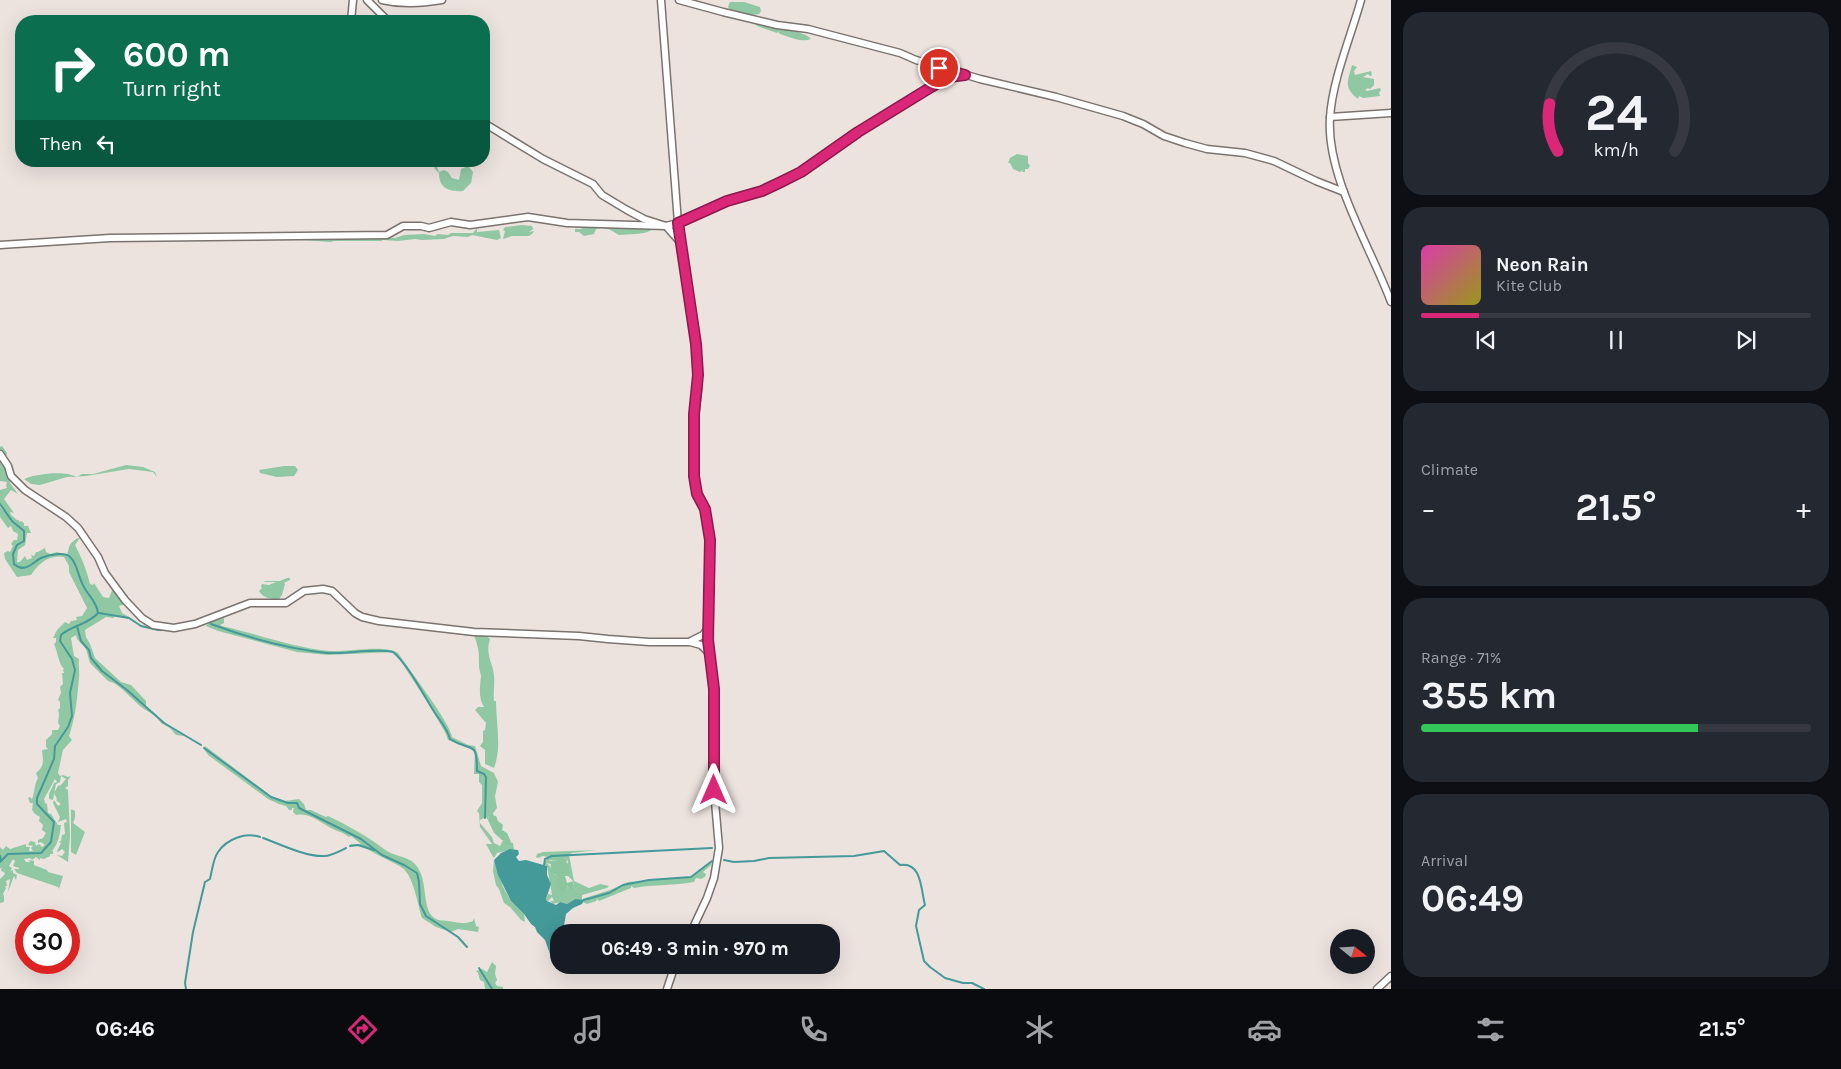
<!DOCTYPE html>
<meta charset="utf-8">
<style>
:root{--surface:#171b24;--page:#242831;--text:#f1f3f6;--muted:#9ea1a6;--line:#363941;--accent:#db2777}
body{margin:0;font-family:Karla,sans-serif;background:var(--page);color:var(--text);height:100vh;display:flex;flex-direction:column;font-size:19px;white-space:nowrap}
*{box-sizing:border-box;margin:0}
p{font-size:16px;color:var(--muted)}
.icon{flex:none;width:28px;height:28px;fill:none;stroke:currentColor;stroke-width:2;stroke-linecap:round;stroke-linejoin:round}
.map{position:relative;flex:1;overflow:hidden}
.drawer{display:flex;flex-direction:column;gap:12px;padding:12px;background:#0d0f14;width:450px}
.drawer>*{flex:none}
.hud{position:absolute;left:15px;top:15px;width:475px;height:152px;border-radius:20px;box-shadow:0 5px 20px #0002;background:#0b6e4f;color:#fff;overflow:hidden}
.needle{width:32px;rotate:108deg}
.fabs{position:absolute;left:1330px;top:929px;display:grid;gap:10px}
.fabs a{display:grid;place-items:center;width:45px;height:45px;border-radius:50%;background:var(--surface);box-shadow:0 5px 20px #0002;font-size:25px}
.speed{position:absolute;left:15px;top:909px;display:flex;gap:10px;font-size:25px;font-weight:700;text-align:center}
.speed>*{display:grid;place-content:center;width:65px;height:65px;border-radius:50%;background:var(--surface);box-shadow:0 5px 20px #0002;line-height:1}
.speed .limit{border:8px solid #d22;background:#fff;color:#111}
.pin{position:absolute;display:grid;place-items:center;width:42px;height:42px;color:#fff;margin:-21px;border:2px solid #fff;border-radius:50%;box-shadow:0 1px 5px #0007}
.me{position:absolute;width:55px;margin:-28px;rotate:0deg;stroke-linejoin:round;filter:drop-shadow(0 0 4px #0008)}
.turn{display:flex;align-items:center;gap:18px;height:105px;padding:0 25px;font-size:22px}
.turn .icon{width:65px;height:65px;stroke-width:2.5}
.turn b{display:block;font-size:35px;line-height:42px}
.then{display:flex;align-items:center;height:48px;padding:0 25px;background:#0003;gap:10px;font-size:19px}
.big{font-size:38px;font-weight:700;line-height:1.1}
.drawer .tile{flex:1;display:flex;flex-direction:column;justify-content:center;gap:8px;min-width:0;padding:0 18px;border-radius:20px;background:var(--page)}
.drawer .dial{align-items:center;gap:0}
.dial svg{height:130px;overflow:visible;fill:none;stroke:var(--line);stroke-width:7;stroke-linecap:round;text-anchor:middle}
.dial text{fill:var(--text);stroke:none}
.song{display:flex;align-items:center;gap:15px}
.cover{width:60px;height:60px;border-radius:8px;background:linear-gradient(135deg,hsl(320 70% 55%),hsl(60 70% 35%))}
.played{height:5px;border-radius:2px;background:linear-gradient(90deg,var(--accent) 15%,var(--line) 15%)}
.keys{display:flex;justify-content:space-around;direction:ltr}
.heat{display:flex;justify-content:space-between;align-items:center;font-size:28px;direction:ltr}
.charge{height:8px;border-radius:4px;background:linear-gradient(90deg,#34c759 71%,var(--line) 0)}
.trip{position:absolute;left:550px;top:924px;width:290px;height:50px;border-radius:20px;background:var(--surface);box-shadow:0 5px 20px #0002;font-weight:700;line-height:50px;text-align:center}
.menu{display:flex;height:80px;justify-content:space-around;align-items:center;background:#090b0e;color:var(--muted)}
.menu .icon{width:35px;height:35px}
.menu .active{color:var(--accent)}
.menu b{font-size:22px;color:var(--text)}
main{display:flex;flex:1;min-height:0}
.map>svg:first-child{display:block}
.green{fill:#91c8a4;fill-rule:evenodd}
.forest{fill:#8bc69f}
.water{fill:#499}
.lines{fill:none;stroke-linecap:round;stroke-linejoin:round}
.stream{stroke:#499;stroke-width:2}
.minor-casing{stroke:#7a736f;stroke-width:9}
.minor{stroke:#fff;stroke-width:6}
.route-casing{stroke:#8e194d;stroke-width:12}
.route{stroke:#db2777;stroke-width:9}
</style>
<main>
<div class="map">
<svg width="1391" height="989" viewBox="0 0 1391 989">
<rect width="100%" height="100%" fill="#ece3df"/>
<!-- green -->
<g class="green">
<path d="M 730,2 L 744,2 L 760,7 L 761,11 L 759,14 C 750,16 733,15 728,7 Z"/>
<path d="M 755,24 C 765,23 807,32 811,39 C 802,43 790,37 780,34 L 778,32 L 779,30 L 777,33 L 774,32 L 757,26 Z"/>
<path d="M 1352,65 L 1357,67 L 1354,71 L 1355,75 L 1371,71 L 1372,75 L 1370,76 L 1368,74 L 1363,77 L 1374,79 L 1374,85 L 1370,89 L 1368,88 L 1365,90 L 1367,91 L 1380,88 L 1381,90 L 1379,93 L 1380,96 L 1363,98 L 1359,96 L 1358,99 C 1343,87 1348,81 1352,65 Z"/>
<path d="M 1017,154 L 1028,156 L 1028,163 L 1030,166 L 1028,169 L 1025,169 L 1025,172 L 1022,172 L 1023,170 L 1020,172 L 1013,169 L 1010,163 L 1008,163 L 1010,158 Z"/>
<path d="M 429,161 L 436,164 L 439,172 L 444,170 L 448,172 L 452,178 L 459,180 L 461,169 L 468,166 L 473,172 L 471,183 L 463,191 C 450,192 439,189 439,173 L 435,169 L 432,162 Z"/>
<path d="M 522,225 L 532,226 L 533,229 L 529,232 L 534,231 L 533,233 L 529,236 L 512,236 L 503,239 L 505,231 L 503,230 L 505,227 Z"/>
<path d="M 575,226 L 618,228 L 650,228 L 652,230 C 644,235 628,234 619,235 C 612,231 606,226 596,229 L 594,234 L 584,236 L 579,232 L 575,232 L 575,229 L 582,229 L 580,227 L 575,228 Z"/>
<path d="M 477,228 L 477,232 L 499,230 L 501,238 L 497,240 L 472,235 L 468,237 L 453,236 L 444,239 L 422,240 L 415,239 L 398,241 L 383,240 L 381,241 L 334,241 L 331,242 L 301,240 L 309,238 L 395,238 L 404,235 L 424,234 L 435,236 L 438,234 L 448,235 L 451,233 L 473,233 Z"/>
<path d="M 2,446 L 7,453 L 6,457 L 9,458 L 7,459 L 10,483 L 18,494 L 11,490 L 4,499 L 14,513 L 10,512 L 11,515 L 17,520 L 19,520 L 19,522 L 21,521 L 24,523 L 24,526 L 28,526 L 31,533 L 27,533 L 25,545 L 18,550 L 17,562 L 20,562 L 25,556 L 27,560 L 32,558 L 31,555 L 34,556 L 36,552 L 38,552 L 45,548 L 46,552 L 50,554 L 57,552 L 67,555 C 70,546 68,544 78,538 L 84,539 L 79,539 L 75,545 C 82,559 86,568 90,584 L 93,585 L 94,583 L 103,597 L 109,598 L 113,588 L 117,590 L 117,596 L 120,596 L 126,604 L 119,606 L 122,613 L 129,617 L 132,620 L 116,615 L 113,618 L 106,617 L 85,630 L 86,637 L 90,644 L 95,658 L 121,682 L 131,685 L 146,701 L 146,707 L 174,730 L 185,736 L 176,735 L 170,728 L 161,723 L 157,717 L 141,707 L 122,689 L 114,683 L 108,681 L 90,663 L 86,649 L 77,639 L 76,635 L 71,638 L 74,656 L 79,659 C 78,665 80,672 79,678 C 77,700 76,715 69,736 L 72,740 L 63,750 L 58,773 L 60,776 L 63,775 L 68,777 L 71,776 L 68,780 L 68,786 L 65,788 L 68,790 L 70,835 L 68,862 L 57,855 L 62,856 L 65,852 L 62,849 L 58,852 L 57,851 L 61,843 L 59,841 L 61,841 L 62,835 L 65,834 L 64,823 L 67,822 L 66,819 L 58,822 L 60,817 L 53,803 L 54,800 L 58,806 L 61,804 L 56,800 L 57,799 L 54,793 L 58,786 L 61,785 L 66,779 L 61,776 L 60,782 L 56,784 L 53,800 L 49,799 L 49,794 L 54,783 L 57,782 L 55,779 L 44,799 L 45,803 L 47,804 L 48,813 L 51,814 L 58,825 L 61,825 C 60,835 58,844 52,851 L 53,851 L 53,854 L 50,854 L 50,856 L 44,859 L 40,858 L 40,860 L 36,857 L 32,860 L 30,858 L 24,859 L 26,862 L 30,862 L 29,860 L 34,861 L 34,865 L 47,870 L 48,872 L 63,876 L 59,889 L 58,887 L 17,873 L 14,869 L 19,869 L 19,868 L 13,866 L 15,861 L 13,859 L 9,866 L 12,868 L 10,871 L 13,870 L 13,873 L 17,875 L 16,880 L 14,876 L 8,892 L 10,879 L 6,881 L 7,886 L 5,886 L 6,888 L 3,894 L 4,896 L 4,902 L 0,903 L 0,879 L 5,874 L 4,872 L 1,871 L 2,867 L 0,869 L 0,847 L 3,850 L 6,846 L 10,849 L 26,844 L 26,847 L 30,847 L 29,851 L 33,851 L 31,848 L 33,846 L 28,845 L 30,841 L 35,842 L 36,846 L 39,844 L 42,847 L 45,845 L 41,842 L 38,843 L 38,840 L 43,838 L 46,833 L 42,830 L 43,825 L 39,821 L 40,817 L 35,814 L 32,810 L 33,803 L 30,803 L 28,798 L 30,797 L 32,799 C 35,792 34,785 38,778 L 36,773 C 45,766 43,760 42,750 L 48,749 L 46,747 L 46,740 L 52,734 L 52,730 L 58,730 L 60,726 L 58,723 L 59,714 L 58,710 L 60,708 L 60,702 L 58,700 L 61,693 L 60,687 L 63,684 L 62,673 L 64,673 L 63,670 L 64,669 C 58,663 58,652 54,644 L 56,642 L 56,638 L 53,638 L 57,630 L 65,622 L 69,624 L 71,621 L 77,620 L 76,617 L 82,616 L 87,608 L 69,572 L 69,566 L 64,557 C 49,554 38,564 31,575 L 17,577 L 5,559 L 4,553 L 8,551 L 10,552 L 13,546 L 11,544 L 14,540 L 17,540 L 18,534 L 13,531 L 11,526 L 8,528 L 0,517 L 0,507 L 4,511 L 2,505 L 0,504 L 0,490 L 7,488 L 6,486 L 7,482 L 0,481 L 0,447 Z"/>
<path d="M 126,465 L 143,467 L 155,472 L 157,477 L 153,472 L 129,469 L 86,476 L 67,477 L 40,485 L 31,484 L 24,479 C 35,474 66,470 76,477 L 82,474 L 93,474 Z"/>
<path d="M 284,466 L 295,466 L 298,470 L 294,476 L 277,477 L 260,473 L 259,470 Z"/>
<path d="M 287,578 L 290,578 L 290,580 L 284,583 L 285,584 L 282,595 L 279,599 C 271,599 264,599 259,591 L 262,588 L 261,586 L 262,584 L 269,585 L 276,582 L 264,582 L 265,581 L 280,581 Z"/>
<path d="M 224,618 L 224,623 L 220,625 L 222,626 C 258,634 293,648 330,651 C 347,652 386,644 398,653 C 409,670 450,722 452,737 L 468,745 L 475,746 L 481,766 L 494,773 L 498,782 L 495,796 L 497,808 L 493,813 L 494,817 L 489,816 L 488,820 L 486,817 L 480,820 L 480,823 L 492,837 L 494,843 L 500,846 L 503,840 L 506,840 L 506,842 L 513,843 L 514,849 L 497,853 L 494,858 L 493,857 L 486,844 L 492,844 L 480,827 L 479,813 L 477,811 L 482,803 L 482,785 L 479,782 L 479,774 L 474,774 L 475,751 L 448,740 L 446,734 L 428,703 L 396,654 L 393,652 L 328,655 L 297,652 L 218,631 L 206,626 L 210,622 Z"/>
<path d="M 474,635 L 487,636 L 490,639 C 485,656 493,662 494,676 C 495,684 493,693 494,701 L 496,701 C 496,723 502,748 494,768 L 485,764 L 485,750 L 480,746 L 483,742 L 483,731 L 485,730 L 486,723 L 475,710 L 478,707 L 484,707 C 478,698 480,686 481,676 C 481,674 479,670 479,666 C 479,652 479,649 474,635 Z"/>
<path d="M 205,746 L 271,796 L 285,801 L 299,799 L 304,804 L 306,810 L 311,810 L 326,817 L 328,816 C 349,826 367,836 384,849 C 392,856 408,856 415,864 C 430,880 420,911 436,919 C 439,921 443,920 447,921 C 457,922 463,925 473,921 L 474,918 L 476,926 L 479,927 L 478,932 L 458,929 L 451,932 L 436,927 L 422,918 C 418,906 413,873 401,867 C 393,862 383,858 374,853 C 367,849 360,845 350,846 L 351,844 L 361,844 L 351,836 L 349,837 C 344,833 340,832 335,830 C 321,824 311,812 296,815 L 293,812 L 294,808 L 292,808 L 292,810 L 289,810 L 286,806 L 279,804 L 268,799 L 208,755 L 204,749 Z"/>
<path d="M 71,809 L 75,811 L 75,818 L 73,823 L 85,832 L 76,855 L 71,852 Z"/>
<path d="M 597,850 L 572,853 L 569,855 L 574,881 L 589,888 L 600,884 L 609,886 L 607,888 L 582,895 L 582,899 L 610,890 L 628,882 L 691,877 L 712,861 L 711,865 L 703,872 L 706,874 L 705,877 L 701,879 L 696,878 L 694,882 C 674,886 655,884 634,888 L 631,886 L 631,888 L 599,901 L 597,899 L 596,901 L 587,904 L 575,899 L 567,904 L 560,902 L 553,904 L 550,901 L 554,901 L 552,897 L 548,901 L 546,900 L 548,894 L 552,895 L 547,866 L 544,864 L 548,857 L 543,856 L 538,858 L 536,857 L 537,854 L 543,852 ZM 565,858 L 568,860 L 567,866 L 570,867 L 568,876 L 574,882 L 573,886 L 575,890 L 573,890 L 567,885 L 568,888 L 564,891 L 560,890 L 558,886 L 562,872 L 566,869 L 562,866 L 559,873 L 554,875 L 549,865 L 546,863 L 550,860 L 562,861 Z"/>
<path d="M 494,860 L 503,887 L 511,901 L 524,914 L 525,922 L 521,920 L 510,907 L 504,903 L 499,889 L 496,885 L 493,871 Z"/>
<path d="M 492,962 L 496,966 L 495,974 L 497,980 L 495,983 L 497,986 L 503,987 L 503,989 L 485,989 L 484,982 L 480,980 L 478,973 L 476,971 L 482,969 L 487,972 Z"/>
</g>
<!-- forest -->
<g class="forest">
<path d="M 491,815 L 496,816 L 498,821 L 503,825 L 502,830 L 507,833 L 511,842 L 510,845 L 505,844 L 506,840 L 502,840 L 494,833 L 488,820 L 489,816 Z"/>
<path d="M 564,858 L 568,860 L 566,862 L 570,867 L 569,876 L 565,876 L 567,883 L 574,881 L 573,886 L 575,890 L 572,890 L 567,885 L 568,888 L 563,892 L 559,890 L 555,883 L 558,879 L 557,874 L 553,875 L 552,872 L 550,872 L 551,864 L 546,863 L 548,861 L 562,860 Z"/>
</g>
<!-- water -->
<path class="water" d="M 510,849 L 518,850 L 519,854 L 516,857 L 519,861 L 526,860 L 547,866 L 547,875 L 551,884 L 546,899 L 547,901 L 556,905 L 560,902 L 567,904 L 575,899 L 584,900 L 582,904 L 573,908 L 566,914 L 563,932 L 559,932 L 559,961 L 551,957 L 545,940 L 537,932 L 535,927 L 531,924 L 524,914 L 511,901 L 498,875 L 494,860 L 501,853 Z"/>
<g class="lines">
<!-- stream -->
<g class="stream">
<path d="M 0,504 L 12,521 L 24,531 L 24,541 L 17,545 L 13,554 L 14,564 C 25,574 33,562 41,558 C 48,555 66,551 71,558 C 77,564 78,575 82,583 C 86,594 97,601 98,613 C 88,625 72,625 61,635 L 60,641 L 72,659 L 75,670 L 70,693 L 72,716 L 68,727 L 55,746 L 54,759 L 37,798 L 37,804 L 54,822 L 51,842 L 41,853 L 8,854 L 0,862"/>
<path d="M 99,613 L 129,618 L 141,626 L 158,630 L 168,630"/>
<path d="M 211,624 C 246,637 289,649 327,653 C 347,654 375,648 393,652 C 408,664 424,696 435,713 C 441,722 447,728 450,739 C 471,753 477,738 477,771 L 484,774 L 486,777 L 485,818"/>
<path d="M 77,626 L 81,641 L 89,650 L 91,658 L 102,671 L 127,690 L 164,723 L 201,745"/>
<path d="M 204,748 L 271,797 L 288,803 L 297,803 L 299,808 L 361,839 L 382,855 L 404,865 L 417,873 L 419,882 L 420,904 L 426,916 L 458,937 L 467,947"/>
<path d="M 263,838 C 280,844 306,857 324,856 C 331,856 340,851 346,848"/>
<path d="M 350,846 L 358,845 L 374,850"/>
<path d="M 0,856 L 1,861"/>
<path d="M 724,860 L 734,862 L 754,861 L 769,858 L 854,856 L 884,851 L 900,865 C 922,861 921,891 925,905 L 919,910 L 916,926 L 924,961 L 930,967 L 945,978 L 963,983 L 972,983 L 984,989"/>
<path d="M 544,866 L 545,859 L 552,856 L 712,848"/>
<path d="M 584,900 L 609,893 L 623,885 L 649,880 L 691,877 L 712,861"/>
<path d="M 479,968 L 492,989"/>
<path d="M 186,989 L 185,983 L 193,932 L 205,882 L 210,879 C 212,871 213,859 218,852 C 227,839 245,832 260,837"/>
</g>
<!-- minor casing -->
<g class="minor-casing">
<g id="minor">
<path d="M 367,0 L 388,21"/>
<path d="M 382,0 C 403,5 421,3 442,0"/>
<path d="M 661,0 L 678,223 L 698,361 L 698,390 L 695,414 L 694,476 L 697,494 L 705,509 L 710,540 L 709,640 L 714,689 L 714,790 L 719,848 L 714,878 L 707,898 L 691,932"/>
<path d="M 679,0 L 723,12 L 777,25 L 808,29 L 900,53 L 916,60 L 980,79 L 1056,97 L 1123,116 L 1143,124 L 1164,136 L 1185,143 L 1207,149 L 1245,153 L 1274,161 L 1316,181 L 1344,192"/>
<path d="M 1361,0 C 1351,36 1332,81 1330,118 C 1326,176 1371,248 1391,302"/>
<path d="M 351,21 L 353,0"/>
<path d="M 1330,117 L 1391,113"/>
<path d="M 484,123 L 543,159 L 593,184 L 602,195 L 627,210 L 644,219 L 666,226 L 681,243"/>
<path d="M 0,245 L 110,238 L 387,235 L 403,226 L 421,226 L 429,228 L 451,222 L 470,225 L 528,217 L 567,223 L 666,226 L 678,223 L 727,201 L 762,191 L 781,183 L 801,172 L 858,132 L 928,89 L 948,77 L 965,75"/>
<path d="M 0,454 L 8,466 L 11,476 L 25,490 L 66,517 L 78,528 L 98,557 L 105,573 L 125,600 L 142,618 L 153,625 L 174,628 L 195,624 L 250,603 L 286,603 L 304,591 L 323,589 L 332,591 L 355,613 L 362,617 L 379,621 L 474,632 L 579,636 L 608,639 L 649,642 L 690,642 L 701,645 L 710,654"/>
<path d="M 691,641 L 703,635 L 708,628"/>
<path d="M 667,989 L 675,965"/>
<path d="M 1377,989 L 1391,976"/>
</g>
</g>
<!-- minor -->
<use href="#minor" class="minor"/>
</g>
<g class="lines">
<!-- route casing -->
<g class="route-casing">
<path id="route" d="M 714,790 L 714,689 L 708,640 L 710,540 L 705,509 L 697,494 L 694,476 L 694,414 L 698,375 L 696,344 L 678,223 L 727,201 L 762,191 L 781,182 L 801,172 L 858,132 L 928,89 L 948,77 L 965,75 L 939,68"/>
</g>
<!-- route -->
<use href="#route" class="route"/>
</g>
</svg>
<div class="fabs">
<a><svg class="needle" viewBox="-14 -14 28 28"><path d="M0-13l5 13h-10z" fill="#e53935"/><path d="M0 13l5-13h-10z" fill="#9ea1a6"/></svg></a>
</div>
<div class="speed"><div class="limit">30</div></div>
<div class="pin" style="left:939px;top:68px;background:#d93025"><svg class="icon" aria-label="arrive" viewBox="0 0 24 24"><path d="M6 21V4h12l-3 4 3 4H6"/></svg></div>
<svg class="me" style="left:714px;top:790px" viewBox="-20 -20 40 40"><path d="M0-17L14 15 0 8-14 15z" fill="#db2777" stroke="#fff" stroke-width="4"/></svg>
<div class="trip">06:49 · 3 min · 970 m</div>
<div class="hud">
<div class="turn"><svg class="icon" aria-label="right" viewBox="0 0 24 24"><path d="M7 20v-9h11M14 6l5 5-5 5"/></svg><div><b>600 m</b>Turn right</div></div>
<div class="then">Then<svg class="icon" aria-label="left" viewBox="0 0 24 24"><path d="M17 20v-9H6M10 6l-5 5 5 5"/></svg></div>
</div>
</div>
<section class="drawer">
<div class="tile dial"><svg viewBox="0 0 100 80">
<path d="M14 69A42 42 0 1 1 86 69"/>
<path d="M14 69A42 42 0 0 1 9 40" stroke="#db2777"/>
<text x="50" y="56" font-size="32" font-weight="700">24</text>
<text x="50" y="72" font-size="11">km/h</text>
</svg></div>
<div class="tile">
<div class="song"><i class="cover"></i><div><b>Neon Rain</b><p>Kite Club</p></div></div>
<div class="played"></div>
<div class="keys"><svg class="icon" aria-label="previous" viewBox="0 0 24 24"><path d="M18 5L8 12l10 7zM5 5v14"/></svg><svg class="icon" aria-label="pause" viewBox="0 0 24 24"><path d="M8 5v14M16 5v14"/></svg><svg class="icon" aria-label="next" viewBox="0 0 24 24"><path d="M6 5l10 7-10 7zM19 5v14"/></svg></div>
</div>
<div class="tile"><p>Climate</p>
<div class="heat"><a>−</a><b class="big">21.5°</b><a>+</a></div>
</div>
<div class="tile"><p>Range · 71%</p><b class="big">355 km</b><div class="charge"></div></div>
<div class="tile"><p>Arrival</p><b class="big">06:49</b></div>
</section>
</main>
<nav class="menu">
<b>06:46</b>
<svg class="icon active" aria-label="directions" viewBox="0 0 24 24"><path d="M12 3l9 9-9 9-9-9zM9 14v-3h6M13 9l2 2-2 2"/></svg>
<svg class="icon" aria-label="music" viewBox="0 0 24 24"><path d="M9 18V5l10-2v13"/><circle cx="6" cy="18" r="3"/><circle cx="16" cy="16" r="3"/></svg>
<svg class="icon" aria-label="phone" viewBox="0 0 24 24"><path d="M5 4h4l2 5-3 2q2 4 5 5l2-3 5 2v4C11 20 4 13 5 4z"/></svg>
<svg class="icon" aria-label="climate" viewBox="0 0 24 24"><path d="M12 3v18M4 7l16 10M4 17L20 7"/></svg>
<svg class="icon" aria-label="car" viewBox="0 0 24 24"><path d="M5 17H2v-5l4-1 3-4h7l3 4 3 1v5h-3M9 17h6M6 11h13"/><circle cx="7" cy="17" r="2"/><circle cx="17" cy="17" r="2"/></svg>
<svg class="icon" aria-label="filters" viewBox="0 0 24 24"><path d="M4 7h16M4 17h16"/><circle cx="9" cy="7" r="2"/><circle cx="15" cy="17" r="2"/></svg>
<b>21.5°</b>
</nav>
